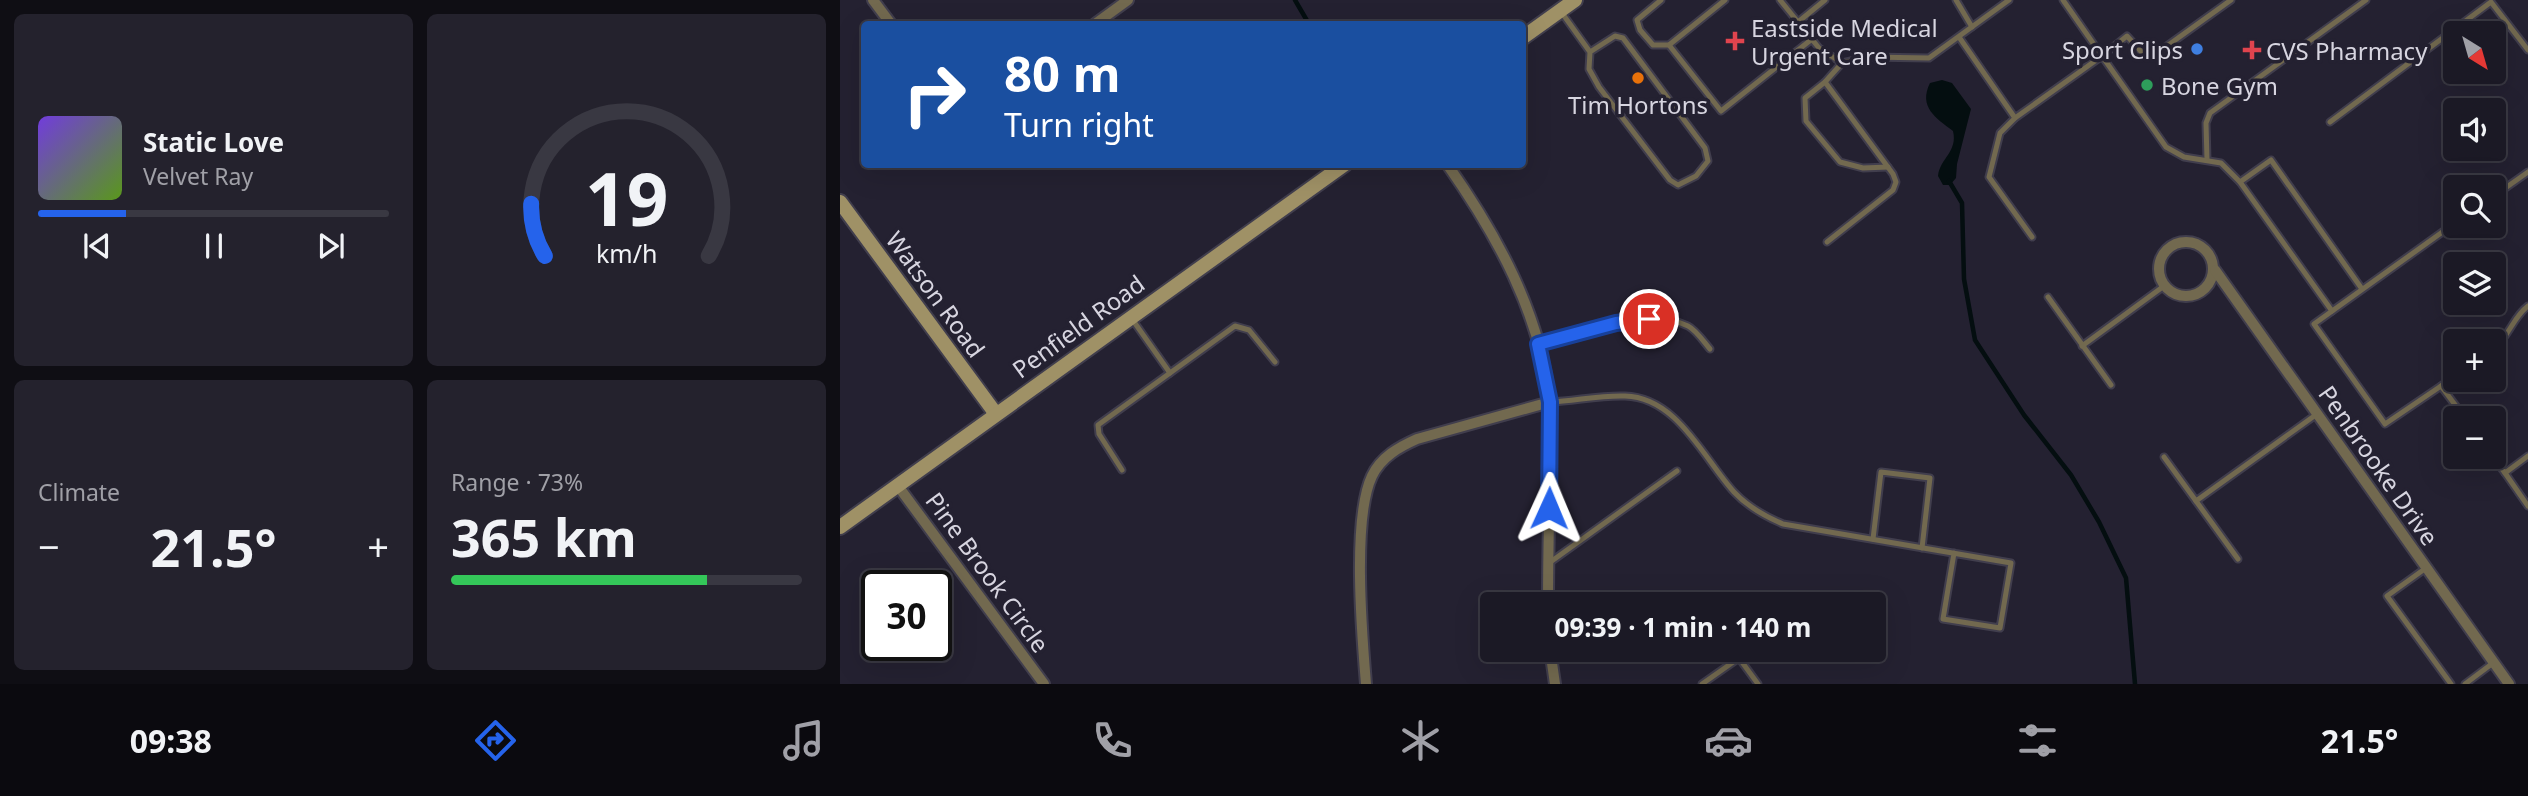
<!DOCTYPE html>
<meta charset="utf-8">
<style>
:root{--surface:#1b1925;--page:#24222d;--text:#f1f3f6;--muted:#a0a0a7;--line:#393842;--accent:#2563eb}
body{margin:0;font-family:"Noto Sans",sans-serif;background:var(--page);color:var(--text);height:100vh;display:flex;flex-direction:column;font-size:26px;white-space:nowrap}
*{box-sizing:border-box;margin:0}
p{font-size:23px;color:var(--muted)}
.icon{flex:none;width:38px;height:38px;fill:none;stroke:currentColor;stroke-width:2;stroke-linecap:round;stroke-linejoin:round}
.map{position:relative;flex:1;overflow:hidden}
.drawer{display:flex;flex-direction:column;gap:14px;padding:14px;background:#0f0e14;width:840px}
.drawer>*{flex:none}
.guide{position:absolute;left:21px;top:21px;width:665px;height:147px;border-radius:7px;box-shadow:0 7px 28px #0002,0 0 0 2px var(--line);background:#1a4fa0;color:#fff;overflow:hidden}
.needle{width:46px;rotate:143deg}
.fabs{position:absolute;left:1603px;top:21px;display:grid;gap:14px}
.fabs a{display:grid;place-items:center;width:63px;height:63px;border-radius:7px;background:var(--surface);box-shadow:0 7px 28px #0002,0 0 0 2px var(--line);font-size:35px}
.speed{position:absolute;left:21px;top:570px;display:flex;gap:14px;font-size:35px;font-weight:700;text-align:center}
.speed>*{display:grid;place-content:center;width:91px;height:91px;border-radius:50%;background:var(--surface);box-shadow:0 7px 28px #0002,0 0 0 2px var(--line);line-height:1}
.speed .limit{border:4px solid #111;border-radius:10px;background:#fff;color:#111}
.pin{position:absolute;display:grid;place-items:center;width:60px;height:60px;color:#fff;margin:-30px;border:4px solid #fff;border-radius:50%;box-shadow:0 2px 7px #0007}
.me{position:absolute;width:77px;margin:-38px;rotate:1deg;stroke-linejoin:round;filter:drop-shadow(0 0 5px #0008)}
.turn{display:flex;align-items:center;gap:24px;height:147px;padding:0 28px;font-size:32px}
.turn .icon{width:91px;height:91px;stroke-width:2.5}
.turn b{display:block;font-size:49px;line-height:60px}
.big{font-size:52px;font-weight:700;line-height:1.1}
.drawer .tile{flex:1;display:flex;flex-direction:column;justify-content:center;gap:10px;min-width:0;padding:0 24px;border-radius:10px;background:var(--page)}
.drawer .dial{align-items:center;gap:0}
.dial svg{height:182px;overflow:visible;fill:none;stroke:var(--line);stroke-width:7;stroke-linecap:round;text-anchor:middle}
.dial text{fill:var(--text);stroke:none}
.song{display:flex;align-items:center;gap:21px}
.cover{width:84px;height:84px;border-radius:10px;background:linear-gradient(135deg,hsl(260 70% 55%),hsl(90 70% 35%))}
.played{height:7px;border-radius:4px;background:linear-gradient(90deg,var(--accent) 25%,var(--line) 25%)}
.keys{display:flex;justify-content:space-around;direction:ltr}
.heat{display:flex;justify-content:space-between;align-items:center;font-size:38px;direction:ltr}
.charge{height:10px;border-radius:5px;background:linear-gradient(90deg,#34c759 73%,var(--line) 0)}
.drawer .tiles{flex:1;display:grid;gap:14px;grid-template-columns:repeat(2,1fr)}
.trip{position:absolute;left:640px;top:592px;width:406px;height:70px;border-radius:7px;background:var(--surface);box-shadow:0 7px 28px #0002,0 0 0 2px var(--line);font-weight:700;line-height:70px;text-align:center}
.dock{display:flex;height:112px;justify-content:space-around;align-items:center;background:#0b0a0f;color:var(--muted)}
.dock .icon{width:49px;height:49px}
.dock .selected{color:var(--accent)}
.dock b{font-size:32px;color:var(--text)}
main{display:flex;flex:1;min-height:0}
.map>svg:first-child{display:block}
.water{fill:#040e10}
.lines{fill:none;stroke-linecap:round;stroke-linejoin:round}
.stream{stroke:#040e10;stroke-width:4.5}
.lane-casing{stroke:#413e4d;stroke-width:9}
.street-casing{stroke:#413e4d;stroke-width:14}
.secondary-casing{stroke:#413e4d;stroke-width:18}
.lane{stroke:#72694f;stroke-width:5}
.street{stroke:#72694f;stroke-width:10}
.secondary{stroke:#9f9166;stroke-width:14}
.route-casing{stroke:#184099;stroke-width:18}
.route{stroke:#2563eb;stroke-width:12}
.health-dot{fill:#e0444e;stroke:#242131;stroke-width:2.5}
.shop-dot{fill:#3f7fe0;stroke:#242131;stroke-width:2.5}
.food-dot{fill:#e8710a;stroke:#242131;stroke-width:2.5}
.leisure-dot{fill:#2e9e5b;stroke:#242131;stroke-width:2.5}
.labels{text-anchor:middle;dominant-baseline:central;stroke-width:7;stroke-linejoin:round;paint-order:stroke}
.poi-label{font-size:24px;fill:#d7d5e0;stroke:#242131;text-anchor:start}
.street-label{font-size:24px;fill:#d7d5e0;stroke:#242131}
</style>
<main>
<section class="drawer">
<div class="tiles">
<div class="tile">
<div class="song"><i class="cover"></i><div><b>Static Love</b><p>Velvet Ray</p></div></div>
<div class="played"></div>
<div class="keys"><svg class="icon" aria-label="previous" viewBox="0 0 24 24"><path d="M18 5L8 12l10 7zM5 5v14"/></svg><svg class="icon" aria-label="pause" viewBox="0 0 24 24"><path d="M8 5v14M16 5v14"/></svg><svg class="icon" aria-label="next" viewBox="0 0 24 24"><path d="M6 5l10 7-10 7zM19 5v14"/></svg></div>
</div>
<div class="tile dial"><svg viewBox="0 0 100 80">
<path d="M14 69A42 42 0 1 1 86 69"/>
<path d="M14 69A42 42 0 0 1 8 46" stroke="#2563eb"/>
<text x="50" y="56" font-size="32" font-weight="700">19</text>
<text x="50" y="72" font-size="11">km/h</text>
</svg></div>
<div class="tile"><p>Climate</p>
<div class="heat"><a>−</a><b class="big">21.5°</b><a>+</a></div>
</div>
<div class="tile"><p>Range · 73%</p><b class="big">365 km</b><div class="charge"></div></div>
</div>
</section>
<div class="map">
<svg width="1688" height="684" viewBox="0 0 1688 684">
<rect width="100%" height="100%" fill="#242131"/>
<!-- water -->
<path class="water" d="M 1102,80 L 1112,83 L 1131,109 L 1117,164 L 1116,178 L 1110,185 L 1103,185 L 1098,176 C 1100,158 1118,152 1113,131 C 1096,118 1078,107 1090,83 Z"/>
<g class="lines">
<!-- stream -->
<g class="stream">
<path d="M 455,0 L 469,24"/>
<path d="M 1109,181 L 1122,203 L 1124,279 L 1135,340 L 1184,415 L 1231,475 L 1259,522 L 1286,578 L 1295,684"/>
</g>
<!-- lane casing -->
<g class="lane-casing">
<g id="lane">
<path d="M 821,0 L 797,20 L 800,30 L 813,45 L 829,45 L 885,0"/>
<path d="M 940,0 L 979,48 L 1002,63 L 1029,57 L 1089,58 L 1169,0"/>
<path d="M 1116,0 L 1132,27"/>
<path d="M 1223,0 L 1262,56 L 1287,36 L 1306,57 L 1313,56 L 1391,0"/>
<path d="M 722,13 L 750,52 L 749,69 L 759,87 L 830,180 L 838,185 L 856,176 L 868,161 L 865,148 L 783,38 L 775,36 L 750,52"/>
<path d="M 958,22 L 985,0"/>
<path d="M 1119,37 L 1175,118"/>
<path d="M 829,45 L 881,111 L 972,39"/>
<path d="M 985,82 L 965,98 L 966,121 L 1000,162 L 1023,168 L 1048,167"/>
<path d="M 1490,122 L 1651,2 L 1688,50"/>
<path d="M 1367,160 L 1366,123 L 1370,113 L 1526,0"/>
<path d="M 1654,196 L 1688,172"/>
<path d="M 1192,237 L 1149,177 L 1160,133 L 1175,118 L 1262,56 L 1326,147 L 1344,157 L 1381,163 L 1400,182"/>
<path d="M 987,242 L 1053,190 L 1056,182 L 1053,174 L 985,82 L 1002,63"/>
<path d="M 1208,297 L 1271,385"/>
<path d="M 1492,311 L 1400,182 L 1431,160 L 1522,289"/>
<path d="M 698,344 C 742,332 804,305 848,326 C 856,330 864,342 870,349"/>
<path d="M 1242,346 L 1324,286"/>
<path d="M 1654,348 C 1669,337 1673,317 1688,306"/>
<path d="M 330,373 L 395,326 L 409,330 L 435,362"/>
<path d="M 1615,376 L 1601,386 L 1625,418"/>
<path d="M 1601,386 L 1545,424 L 1474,324 L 1615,223"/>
<path d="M 710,402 C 735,401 760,395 785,396 C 837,397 864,459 894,492 C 908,507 924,516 943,524 L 1171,563 L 1160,628 L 1103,619 L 1114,553"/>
<path d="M 1324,457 L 1356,501 L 1477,414"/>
<path d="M 1653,457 L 1665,473 L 1688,456"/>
<path d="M 282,470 L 259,434 L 258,425 L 330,373 L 292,319"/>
<path d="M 1665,473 L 1688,506"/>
<path d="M 1356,501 L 1398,559"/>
<path d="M 1033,539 L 1041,472 L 1090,478 L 1082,548"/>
<path d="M 709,563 L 837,471"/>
<path d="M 1586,568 L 1547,596 L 1611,684"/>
<path d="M 893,649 L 899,658"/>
<path d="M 862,684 L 899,658 L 918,684"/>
<path d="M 1625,684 L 1653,663"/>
</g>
</g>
<!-- street casing -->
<g class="street-casing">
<g id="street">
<path d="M 33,0 L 51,24"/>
<path d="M 255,24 L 288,0"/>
<path d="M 607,164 C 657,235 700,313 710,401 C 712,424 710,448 710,470 C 709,515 708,559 708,604"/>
<circle cx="1346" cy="269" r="27"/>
<path d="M 1375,270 L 1669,684"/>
<path d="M 58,486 L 204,684"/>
<path d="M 710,649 L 715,684"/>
<path d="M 526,684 C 522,635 512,518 532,476 C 541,457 559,447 577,439 L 710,402"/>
</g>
</g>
<!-- secondary casing -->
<g class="secondary-casing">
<g id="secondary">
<path d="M 682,38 L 735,0"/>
<path d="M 0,202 L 156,414"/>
<path d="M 0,527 L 505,164"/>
</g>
</g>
<!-- lane -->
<use href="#lane" class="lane"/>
<!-- street -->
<use href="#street" class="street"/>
<!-- secondary -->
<use href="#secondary" class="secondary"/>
</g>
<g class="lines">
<!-- route casing -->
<g class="route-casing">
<path id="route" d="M 709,508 L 710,402 L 698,344 L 776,323 L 809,319"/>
</g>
<!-- route -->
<use href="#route" class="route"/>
</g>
<!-- markers -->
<g class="health-dot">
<path d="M891.5 30.5h7v7h7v7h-7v7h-7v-7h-7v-7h7z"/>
<path d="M1408.5 39.5h7v7h7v7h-7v7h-7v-7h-7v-7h7z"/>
</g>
<circle class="shop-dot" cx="1357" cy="49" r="7"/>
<circle class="food-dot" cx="798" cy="78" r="7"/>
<circle class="leisure-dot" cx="1307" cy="85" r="7"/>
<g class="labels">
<!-- poi labels -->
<g class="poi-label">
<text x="911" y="27">Eastside Medical<tspan x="911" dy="28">Urgent Care</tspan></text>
<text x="1343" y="49" text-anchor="end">Sport Clips</text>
<text x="1426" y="50">CVS Pharmacy</text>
<text x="1321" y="85">Bone Gym</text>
<text x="798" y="104" text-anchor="middle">Tim Hortons</text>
</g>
<!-- street labels -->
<g class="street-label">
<text transform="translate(96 294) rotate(54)">Watson Road</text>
<text transform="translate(238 326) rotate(-36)">Penfield Road</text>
<text transform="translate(1539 465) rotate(55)">Penbrooke Drive</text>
<text transform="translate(148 572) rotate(54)">Pine Brook Circle</text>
</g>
</g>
</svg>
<div class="fabs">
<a><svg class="needle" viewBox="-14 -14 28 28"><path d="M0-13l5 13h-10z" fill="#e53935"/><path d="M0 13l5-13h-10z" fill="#a0a0a7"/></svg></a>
<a><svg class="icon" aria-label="sound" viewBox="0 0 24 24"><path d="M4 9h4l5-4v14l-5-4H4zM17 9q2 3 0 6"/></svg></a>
<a><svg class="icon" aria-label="search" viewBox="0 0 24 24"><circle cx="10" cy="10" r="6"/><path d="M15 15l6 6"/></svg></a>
<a><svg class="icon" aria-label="layers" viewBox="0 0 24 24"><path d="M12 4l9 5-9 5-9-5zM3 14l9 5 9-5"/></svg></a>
<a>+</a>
<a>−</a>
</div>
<div class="speed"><div class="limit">30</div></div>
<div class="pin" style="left:809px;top:319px;background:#d93025"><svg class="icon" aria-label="arrive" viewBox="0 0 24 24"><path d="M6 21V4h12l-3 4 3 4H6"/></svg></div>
<svg class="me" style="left:709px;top:508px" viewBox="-20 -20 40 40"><path d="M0-17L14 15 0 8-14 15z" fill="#2563eb" stroke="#fff" stroke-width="4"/></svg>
<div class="trip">09:39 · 1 min · 140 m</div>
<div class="guide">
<div class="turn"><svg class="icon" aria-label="right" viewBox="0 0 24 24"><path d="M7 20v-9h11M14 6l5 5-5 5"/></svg><div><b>80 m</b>Turn right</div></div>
</div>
</div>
</main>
<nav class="dock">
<b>09:38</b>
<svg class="icon selected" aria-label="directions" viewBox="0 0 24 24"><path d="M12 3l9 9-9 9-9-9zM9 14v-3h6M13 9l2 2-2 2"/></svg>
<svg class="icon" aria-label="music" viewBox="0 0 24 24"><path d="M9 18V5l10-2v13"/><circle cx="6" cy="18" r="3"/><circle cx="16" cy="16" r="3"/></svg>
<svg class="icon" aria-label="phone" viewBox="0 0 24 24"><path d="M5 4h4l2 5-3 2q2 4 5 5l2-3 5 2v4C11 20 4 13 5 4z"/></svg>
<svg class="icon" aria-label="climate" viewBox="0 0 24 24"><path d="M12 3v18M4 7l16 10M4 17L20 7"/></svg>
<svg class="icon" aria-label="car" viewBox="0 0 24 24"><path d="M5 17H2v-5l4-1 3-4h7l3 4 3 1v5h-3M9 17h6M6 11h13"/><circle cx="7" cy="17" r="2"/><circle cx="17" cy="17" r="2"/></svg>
<svg class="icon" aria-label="filters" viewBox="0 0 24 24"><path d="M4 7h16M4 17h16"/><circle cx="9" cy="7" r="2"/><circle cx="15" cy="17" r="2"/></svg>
<b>21.5°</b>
</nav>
